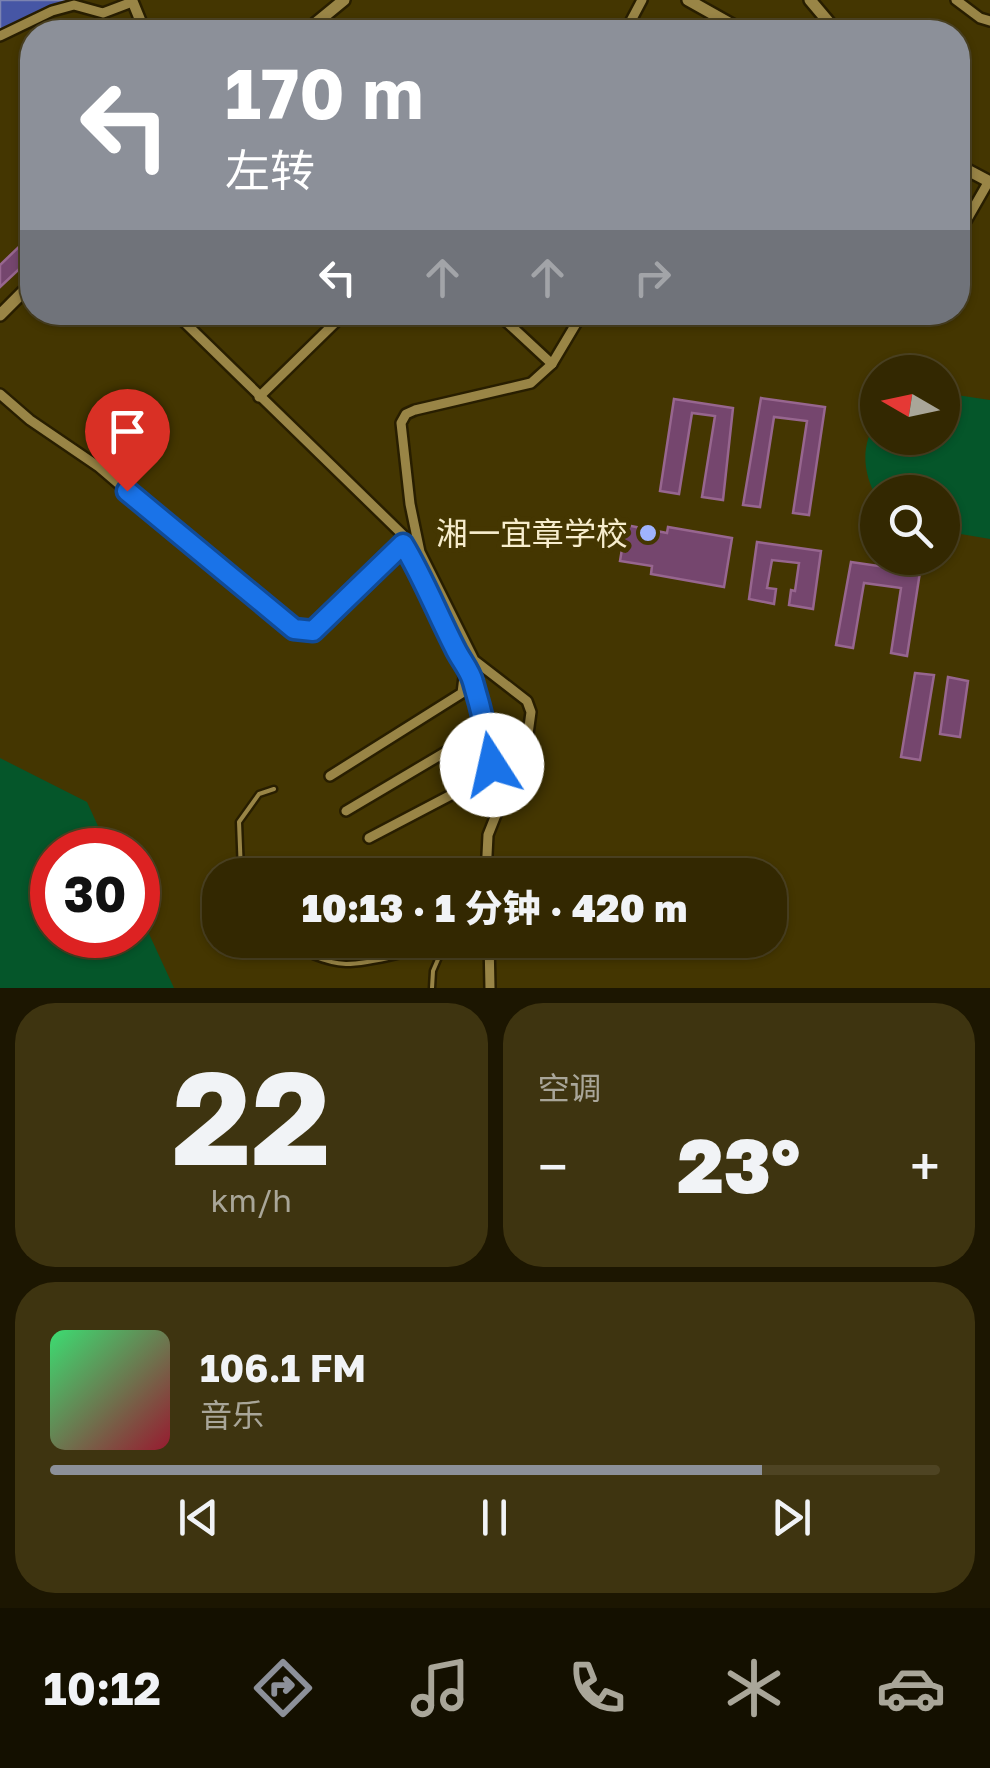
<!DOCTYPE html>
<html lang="zh">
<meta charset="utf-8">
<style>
:root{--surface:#332801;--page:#3e3410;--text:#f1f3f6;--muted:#a9a699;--line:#4e4423;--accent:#8c9099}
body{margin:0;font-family:"Golos Text","Noto Sans SC",sans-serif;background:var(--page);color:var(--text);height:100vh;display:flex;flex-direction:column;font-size:38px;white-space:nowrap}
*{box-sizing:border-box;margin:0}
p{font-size:32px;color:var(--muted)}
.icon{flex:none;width:55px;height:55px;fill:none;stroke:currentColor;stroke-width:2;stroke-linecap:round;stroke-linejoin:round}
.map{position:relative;height:988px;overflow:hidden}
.sheet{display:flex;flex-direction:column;gap:15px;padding:15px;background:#1c1601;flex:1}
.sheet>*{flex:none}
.guide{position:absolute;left:20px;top:20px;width:950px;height:305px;border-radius:40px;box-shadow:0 2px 8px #0004,0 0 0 2px var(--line);background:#8c9099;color:#fff;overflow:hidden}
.needle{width:65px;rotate:279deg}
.controls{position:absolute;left:860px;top:355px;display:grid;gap:20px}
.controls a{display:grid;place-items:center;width:100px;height:100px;border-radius:50%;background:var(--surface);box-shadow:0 2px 8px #0004,0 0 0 2px var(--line);font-size:50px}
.speed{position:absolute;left:30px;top:828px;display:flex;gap:20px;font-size:50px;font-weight:700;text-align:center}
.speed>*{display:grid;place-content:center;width:130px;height:130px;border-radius:50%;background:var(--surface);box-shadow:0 2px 8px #0004,0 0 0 2px var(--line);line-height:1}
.speed .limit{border:15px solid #d22;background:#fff;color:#111}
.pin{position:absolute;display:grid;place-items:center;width:85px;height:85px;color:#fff;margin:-102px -42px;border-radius:50% 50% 50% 0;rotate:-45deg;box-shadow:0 0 10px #0007}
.pin .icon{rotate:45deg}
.me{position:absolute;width:110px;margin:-55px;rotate:350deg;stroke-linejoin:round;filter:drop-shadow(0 0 8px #0008)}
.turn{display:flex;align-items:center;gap:35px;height:210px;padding:0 40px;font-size:45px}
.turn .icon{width:130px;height:130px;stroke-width:2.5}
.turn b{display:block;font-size:70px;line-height:85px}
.lanes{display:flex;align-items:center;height:95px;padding:0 40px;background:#0003;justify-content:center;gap:50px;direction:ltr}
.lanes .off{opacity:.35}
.big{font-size:75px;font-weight:800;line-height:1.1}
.sheet .widget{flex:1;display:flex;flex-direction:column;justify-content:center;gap:15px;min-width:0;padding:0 35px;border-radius:40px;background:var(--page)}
.sheet .dial{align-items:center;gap:0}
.dial b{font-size:130px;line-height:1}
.song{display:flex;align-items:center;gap:30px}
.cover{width:120px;height:120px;border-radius:15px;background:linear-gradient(135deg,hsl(140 70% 55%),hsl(350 70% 35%))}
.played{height:10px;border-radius:5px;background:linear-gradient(90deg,var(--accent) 80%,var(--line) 80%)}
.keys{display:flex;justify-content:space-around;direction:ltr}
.heat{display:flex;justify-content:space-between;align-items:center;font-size:55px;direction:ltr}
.sheet .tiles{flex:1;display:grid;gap:15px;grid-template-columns:1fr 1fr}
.widget:last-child{grid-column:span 2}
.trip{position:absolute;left:202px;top:858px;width:585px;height:100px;border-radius:40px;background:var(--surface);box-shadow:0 2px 8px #0004,0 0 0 2px var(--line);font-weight:800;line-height:100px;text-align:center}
.menu{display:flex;height:160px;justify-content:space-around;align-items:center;background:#141000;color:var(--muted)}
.menu .icon{width:70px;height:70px}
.menu .on{color:var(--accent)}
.menu b{font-size:45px;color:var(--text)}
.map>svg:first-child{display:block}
.green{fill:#05562a}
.water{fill:#4656a5;stroke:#7b83b1;stroke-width:2.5}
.building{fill:#75466e;stroke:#97668f;stroke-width:2.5}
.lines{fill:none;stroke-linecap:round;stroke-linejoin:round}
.service-casing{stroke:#281e00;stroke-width:9}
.minor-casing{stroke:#281e00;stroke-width:14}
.tertiary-casing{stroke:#281e00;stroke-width:15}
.secondary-casing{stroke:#281e00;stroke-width:16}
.service{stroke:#998546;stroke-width:4}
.minor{stroke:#998546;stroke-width:9}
.tertiary{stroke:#998546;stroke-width:10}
.secondary{stroke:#998546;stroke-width:11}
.route-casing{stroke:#114b97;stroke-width:25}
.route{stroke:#1a73e8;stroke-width:18}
.poi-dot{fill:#9fb3fd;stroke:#443601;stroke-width:4}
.labels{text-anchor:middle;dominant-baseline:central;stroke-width:10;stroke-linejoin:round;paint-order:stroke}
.poi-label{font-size:32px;fill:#f7edcd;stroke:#443601;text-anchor:end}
</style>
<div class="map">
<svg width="990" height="988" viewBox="0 0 990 988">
<rect width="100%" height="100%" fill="#443601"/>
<!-- green -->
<g class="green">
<path d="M 943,393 L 990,400 L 990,539 L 943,531 L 942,492 L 878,492 L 877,498 C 863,474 860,445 877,421 L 878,438 L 942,438 Z"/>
<path d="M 0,758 L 87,802 L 109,850 L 52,850 L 52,935 L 138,935 L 138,910 L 174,988 L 0,988 Z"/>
</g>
<!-- water -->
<path class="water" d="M 0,0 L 76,0 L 43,12 L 0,33 Z"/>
<!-- building -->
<g class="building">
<path d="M 25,241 L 32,249 L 32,257 L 0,287 L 0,265 Z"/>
<path d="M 761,398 L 825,407 L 809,515 L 793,513 L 807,421 L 774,417 L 760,507 L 743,505 Z"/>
<path d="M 674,399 L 733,408 L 723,500 L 702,497 L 715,416 L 692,413 L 679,494 L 660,491 Z"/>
<path d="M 626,525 L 667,533 L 668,527 L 732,538 L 724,587 L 651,574 L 652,566 L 620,561 Z"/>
<path d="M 757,542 L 821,551 L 813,609 L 789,605 L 791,590 L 795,591 L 799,563 L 772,560 L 767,588 L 776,589 L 774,604 L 749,599 Z"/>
<path d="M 851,562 L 920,572 L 907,656 L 891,653 L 901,588 L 864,583 L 853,648 L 836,645 Z"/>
<path d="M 915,673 L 934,675 L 920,760 L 901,757 Z"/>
<path d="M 948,677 L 968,681 L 960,737 L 940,734 Z"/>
</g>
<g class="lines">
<!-- service casing -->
<g class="service-casing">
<g id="service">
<path d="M 247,875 L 241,872 L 239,822 L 259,794 L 274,789"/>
<path d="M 287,940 C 301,953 326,963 346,964 C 368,964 428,950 448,940"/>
<path d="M 432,988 L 433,971 L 445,943"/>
</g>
</g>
<!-- minor casing -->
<g class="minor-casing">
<g id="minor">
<path d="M 956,0 L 980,18 L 990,21"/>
<path d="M 625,32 L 642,0"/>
<path d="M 0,36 L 52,11 L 74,5 L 103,13 L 132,2"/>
<path d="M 958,235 L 989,181"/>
<path d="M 174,312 L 404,536 L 403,543 L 420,571 L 456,651 L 473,680 L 475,695 L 486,728 L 492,765 L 491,774 L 499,802"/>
<path d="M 496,312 L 552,364 L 583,312"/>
<path d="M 0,394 L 30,420 L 99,467 L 183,539 L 294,629 L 313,631 L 403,543"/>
<path d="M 259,397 L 346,312"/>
<path d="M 330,776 L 462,693 L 464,677 L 462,667"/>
<path d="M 346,811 L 486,728"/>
<path d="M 369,838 L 491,774"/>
<path d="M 486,875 L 488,835 L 528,734 L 531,712 L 527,701 L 474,660 L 420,552 L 410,504 L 401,423 L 406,414 L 415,410 L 531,383 L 552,364"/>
<path d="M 489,940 L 490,988"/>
</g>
</g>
<!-- tertiary casing -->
<g class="tertiary-casing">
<path id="tertiary" d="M 132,0 L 145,32"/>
</g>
<!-- secondary casing -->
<g class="secondary-casing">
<g id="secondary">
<path d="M 688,0 L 745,32"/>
<path d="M 810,0 L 837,32"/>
<path d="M 305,32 L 344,0"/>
<path d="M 958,165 L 990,182"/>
<path d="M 0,315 L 32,283"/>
</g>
</g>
<!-- service -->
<use href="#service" class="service"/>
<!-- minor -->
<use href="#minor" class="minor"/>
<!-- tertiary -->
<use href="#tertiary" class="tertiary"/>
<!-- secondary -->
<use href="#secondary" class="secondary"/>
</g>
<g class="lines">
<!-- route casing -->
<g class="route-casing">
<path id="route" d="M 127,491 L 294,629 L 313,631 L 403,544 C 423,577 437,613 455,648 C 460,659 470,670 473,682 C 481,709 488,737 492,765"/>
</g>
<!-- route -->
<use href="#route" class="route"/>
</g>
<!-- markers -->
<circle class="poi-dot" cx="648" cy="533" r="10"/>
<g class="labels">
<!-- poi labels -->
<g class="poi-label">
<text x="628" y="533">湘一宜章学校</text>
</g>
</g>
</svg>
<div class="controls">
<a><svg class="needle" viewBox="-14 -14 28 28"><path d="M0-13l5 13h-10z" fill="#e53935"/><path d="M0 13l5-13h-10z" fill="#a9a699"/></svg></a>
<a><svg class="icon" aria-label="search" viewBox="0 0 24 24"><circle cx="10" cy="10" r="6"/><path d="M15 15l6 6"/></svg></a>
</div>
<div class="speed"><div class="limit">30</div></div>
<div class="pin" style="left:127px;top:491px;background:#d93025"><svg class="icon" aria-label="arrive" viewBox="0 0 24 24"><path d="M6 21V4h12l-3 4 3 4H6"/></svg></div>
<svg class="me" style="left:492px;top:765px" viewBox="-20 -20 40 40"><circle r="19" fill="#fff"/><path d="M0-13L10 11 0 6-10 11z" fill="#1a73e8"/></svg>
<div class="trip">10:13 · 1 分钟 · 420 m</div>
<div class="guide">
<div class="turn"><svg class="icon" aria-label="left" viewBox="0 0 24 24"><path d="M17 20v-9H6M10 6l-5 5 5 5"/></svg><div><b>170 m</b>左转</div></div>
<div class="lanes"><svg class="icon" aria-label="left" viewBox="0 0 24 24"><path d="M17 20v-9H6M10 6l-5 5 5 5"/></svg><svg class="icon off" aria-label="ahead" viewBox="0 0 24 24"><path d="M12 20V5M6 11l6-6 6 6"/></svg><svg class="icon off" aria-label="ahead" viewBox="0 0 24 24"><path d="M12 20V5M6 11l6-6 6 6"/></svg><svg class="icon off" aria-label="right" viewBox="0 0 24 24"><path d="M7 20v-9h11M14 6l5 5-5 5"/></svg></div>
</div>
</div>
<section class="sheet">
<div class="tiles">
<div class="widget dial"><b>22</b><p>km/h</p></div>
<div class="widget"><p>空调</p>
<div class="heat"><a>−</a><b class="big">23°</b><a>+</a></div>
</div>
<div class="widget">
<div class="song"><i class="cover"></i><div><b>106.1 FM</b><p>音乐</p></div></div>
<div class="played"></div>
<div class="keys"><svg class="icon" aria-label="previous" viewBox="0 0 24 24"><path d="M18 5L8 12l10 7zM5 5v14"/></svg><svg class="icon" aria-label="pause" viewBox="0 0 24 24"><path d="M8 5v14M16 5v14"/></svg><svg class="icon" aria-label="next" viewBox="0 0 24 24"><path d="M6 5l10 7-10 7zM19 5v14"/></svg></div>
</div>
</div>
</section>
<nav class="menu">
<b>10:12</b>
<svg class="icon on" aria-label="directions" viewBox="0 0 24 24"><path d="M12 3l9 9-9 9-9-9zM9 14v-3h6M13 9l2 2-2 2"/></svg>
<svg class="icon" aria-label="music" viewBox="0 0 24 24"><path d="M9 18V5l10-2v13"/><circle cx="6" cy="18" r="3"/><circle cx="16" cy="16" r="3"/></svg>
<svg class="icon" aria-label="phone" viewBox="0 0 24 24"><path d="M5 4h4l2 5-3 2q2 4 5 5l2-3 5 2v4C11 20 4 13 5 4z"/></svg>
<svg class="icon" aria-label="climate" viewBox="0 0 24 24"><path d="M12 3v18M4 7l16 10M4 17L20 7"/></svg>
<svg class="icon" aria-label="car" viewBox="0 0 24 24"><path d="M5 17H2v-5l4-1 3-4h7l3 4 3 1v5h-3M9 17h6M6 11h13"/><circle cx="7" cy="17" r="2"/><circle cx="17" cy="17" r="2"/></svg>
</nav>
